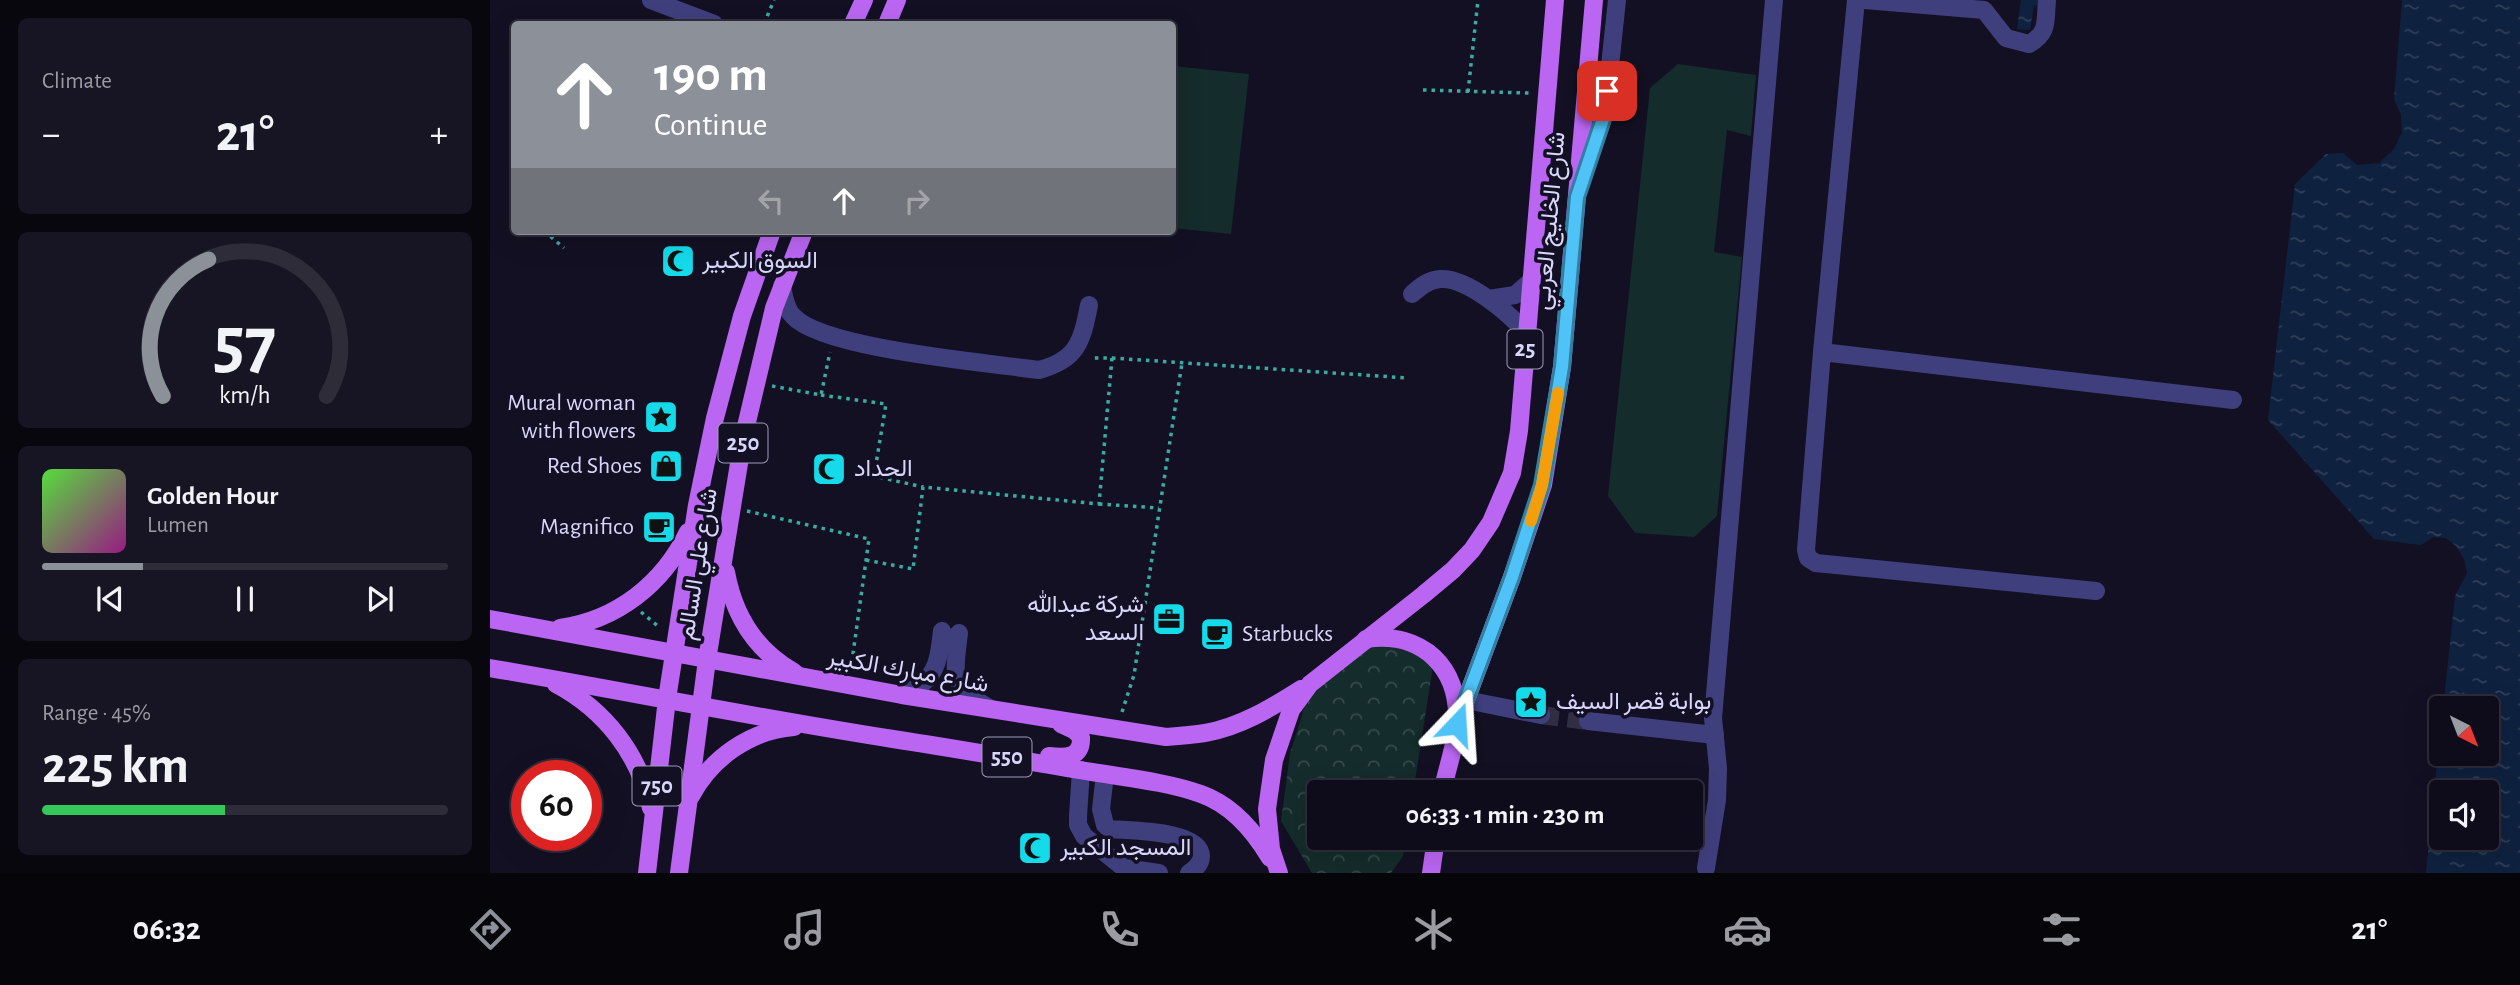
<!DOCTYPE html>
<meta charset="utf-8">
<style>
:root{--surface:#0e0c1a;--page:#171523;--text:#f1f3f6;--muted:#9b9ba2;--line:#2e2c39;--accent:#8c9099}
body{margin:0;font-family:"Alegreya Sans",Vazirmatn,sans-serif;background:var(--page);color:var(--text);height:100vh;display:flex;flex-direction:column;font-size:26px;white-space:nowrap}
*{box-sizing:border-box;margin:0}
p{font-size:23px;color:var(--muted)}
.icon{flex:none;width:38px;height:38px;fill:none;stroke:currentColor;stroke-width:2;stroke-linecap:round;stroke-linejoin:round}
.map{position:relative;flex:1;overflow:hidden}
.side{display:flex;flex-direction:column;gap:18px;padding:18px;background:#08070e;width:490px}
.side>*{flex:none}
.guide{position:absolute;left:21px;top:21px;width:665px;height:214px;border-radius:7px;box-shadow:0 7px 28px #0002,0 0 0 2px var(--line);background:#8c9099;color:#fff;overflow:hidden}
.needle{width:46px;rotate:138deg}
.buttons{position:absolute;left:1939px;top:696px;display:grid;gap:14px}
.buttons a{display:grid;place-items:center;width:70px;height:70px;border-radius:7px;background:var(--surface);box-shadow:0 7px 28px #0002,0 0 0 2px var(--line);font-size:35px}
.speed{position:absolute;left:21px;top:760px;display:flex;gap:14px;font-size:35px;font-weight:700;text-align:center}
.speed>*{display:grid;place-content:center;width:91px;height:91px;border-radius:50%;background:var(--surface);box-shadow:0 7px 28px #0002,0 0 0 2px var(--line);line-height:1}
.speed .limit{border:10px solid #d22;background:#fff;color:#111}
.pin{position:absolute;display:grid;place-items:center;width:60px;height:60px;color:#fff;margin:-30px;border-radius:14px;box-shadow:0 4px 10px #0006}
.me{position:absolute;width:77px;margin:-38px;rotate:20deg;stroke-linejoin:round;filter:drop-shadow(0 0 5px #0008)}
.turn{display:flex;align-items:center;gap:24px;height:147px;padding:0 28px;font-size:32px}
.turn .icon{width:91px;height:91px;stroke-width:2.5}
.turn b{display:block;font-size:49px;line-height:60px}
.lanes{display:flex;align-items:center;height:66px;padding:0 28px;background:#0003;justify-content:center;gap:35px;direction:ltr}
.lanes .off{opacity:.35}
.big{font-size:52px;font-weight:600;line-height:1.1}
.side .tile{flex:1;display:flex;flex-direction:column;justify-content:center;gap:10px;min-width:0;padding:0 24px;border-radius:10px;background:var(--page)}
.side .dial{align-items:center;gap:0}
.dial svg{height:182px;overflow:visible;fill:none;stroke:var(--line);stroke-width:7;stroke-linecap:round;text-anchor:middle}
.dial text{fill:var(--text);stroke:none}
.song{display:flex;align-items:center;gap:21px}
.cover{width:84px;height:84px;border-radius:10px;background:linear-gradient(135deg,hsl(110 70% 55%),hsl(310 70% 35%))}
.played{height:7px;border-radius:4px;background:linear-gradient(90deg,var(--accent) 25%,var(--line) 25%)}
.keys{display:flex;justify-content:space-around;direction:ltr}
.heat{display:flex;justify-content:space-between;align-items:center;font-size:38px;direction:ltr}
.charge{height:10px;border-radius:5px;background:linear-gradient(90deg,#34c759 45%,var(--line) 0)}
.trip{position:absolute;left:817px;top:780px;width:396px;height:70px;border-radius:7px;background:var(--surface);box-shadow:0 7px 28px #0002,0 0 0 2px var(--line);font-weight:600;line-height:70px;text-align:center}
.tab-bar{display:flex;height:112px;justify-content:space-around;align-items:center;background:#06050a;color:var(--muted)}
.tab-bar .icon{width:49px;height:49px}
.tab-bar .current{color:var(--accent)}
.tab-bar b{font-size:32px;color:var(--text)}
main{display:flex;flex:1;min-height:0}
.map>svg:first-child{display:block}
.grass{fill:#142c2b}
.park{fill:url(#park-crowns)}
.water{fill:url(#water-ripples);fill-rule:evenodd}
.lines{fill:none;stroke-linecap:round;stroke-linejoin:round}
.minor-tunnel{stroke:#312e44;stroke-width:18;stroke-dasharray:18 9;stroke-linecap:butt}
.path{stroke:#39aca2;stroke-width:3.5;stroke-dasharray:3.5 5;stroke-linecap:butt}
.minor{stroke:#403f7e;stroke-width:18}
.major{stroke:#ba66f2;stroke-width:18}
.route-casing{stroke:#337fa1;stroke-width:18}
.route{stroke:#4fc3f7;stroke-width:12}
.slow{stroke:#f59e0b;stroke-width:12}
.labels{text-anchor:middle;dominant-baseline:central;stroke-width:7;stroke-linejoin:round;paint-order:stroke}
.shield{fill:#131023;stroke:#9e9bbb;stroke-width:2}
.shield-label{font-size:23px;font-weight:bold;fill:#d9d6fc}
.street-label{font-size:24px;fill:#d9d6fc;stroke:#131023}
.poi-label{font-size:24px;fill:#d9d6fc;stroke:#131023;text-anchor:start}
</style>
<main>
<section class="side">
<div class="tile"><p>Climate</p>
<div class="heat"><a>−</a><b class="big">21°</b><a>+</a></div>
</div>
<div class="tile dial"><svg viewBox="0 0 100 80">
<path d="M14 69A42 42 0 1 1 86 69"/>
<path d="M14 69A42 42 0 0 1 34 9" stroke="#8c9099"/>
<text x="50" y="56" font-size="32" font-weight="700">57</text>
<text x="50" y="72" font-size="11">km/h</text>
</svg></div>
<div class="tile">
<div class="song"><i class="cover"></i><div><b>Golden Hour</b><p>Lumen</p></div></div>
<div class="played"></div>
<div class="keys"><svg class="icon" aria-label="previous" viewBox="0 0 24 24"><path d="M18 5L8 12l10 7zM5 5v14"/></svg><svg class="icon" aria-label="pause" viewBox="0 0 24 24"><path d="M8 5v14M16 5v14"/></svg><svg class="icon" aria-label="next" viewBox="0 0 24 24"><path d="M6 5l10 7-10 7zM19 5v14"/></svg></div>
</div>
<div class="tile"><p>Range · 45%</p><b class="big">225 km</b><div class="charge"></div></div>
</section>
<div class="map">
<svg width="2030" height="873" viewBox="0 0 2030 873">
<defs>
<pattern id="park-crowns" width="20" height="18" patternUnits="userSpaceOnUse" patternTransform="scale(1.75)"><rect width="20" height="18" fill="#142c2b"/><path d="M2 6a3 3 0 1 1 6 0M12 15a3 3 0 1 1 6 0" fill="none" stroke="#364a4b"/></pattern>
<pattern id="water-ripples" width="26" height="14" patternUnits="userSpaceOnUse" patternTransform="scale(1.75)"><rect width="26" height="14" fill="#0e213e"/><path d="M2 4q2-2 4 0t4 0M15 11q2-2 4 0t4 0" fill="none" stroke="#30405b"/></pattern>
</defs>
<rect width="100%" height="100%" fill="#131023"/>
<!-- grass -->
<g class="grass">
<path d="M 1188,64 L 1266,75 L 1261,136 L 1237,130 L 1224,252 L 1252,257 L 1227,516 L 1204,537 L 1145,533 L 1118,496 L 1160,88 Z"/>
<path d="M 683,66 L 759,74 L 741,234 L 683,228 Z"/>
</g>
<!-- park -->
<path class="park" d="M 876,643 L 916,647 L 943,666 L 923,793 L 830,793 L 830,838 L 916,838 L 913,856 L 901,873 L 822,873 L 791,821 L 800,754 L 821,686 Z"/>
<!-- water -->
<g class="water">
<path d="M 1531,0 L 1552,0 L 1551,6 L 1544,5 L 1540,30 L 1527,29 Z"/>
<path d="M 1912,0 L 2030,0 L 2030,873 L 1936,873 L 1951,724 L 1951,754 L 1997,754 L 1997,709 L 1953,709 L 1965,596 L 1977,573 L 1974,559 L 1966,546 L 1956,538 L 1943,537 L 1931,545 L 1884,539 L 1778,420 L 1805,184 L 1836,154 L 1853,153 L 1867,165 L 1889,163 L 1904,149 L 1912,132 L 1911,115 L 1904,99 ZM 1951,793 L 1997,793 L 1997,838 L 1951,838 Z"/>
</g>
<g class="lines">
<!-- minor-tunnel -->
<path class="minor-tunnel" d="M 1051,715 L 1098,721"/>
<!-- path -->
<g class="path">
<path d="M 274,24 L 284,0"/>
<path d="M 933,90 L 1039,93"/>
<path d="M 978,92 L 988,0"/>
<path d="M 54,231 L 74,248"/>
<path d="M 622,358 L 918,378"/>
<path d="M 282,386 L 331,395 L 340,352"/>
<path d="M 331,395 L 396,404 L 384,476 L 433,487"/>
<path d="M 609,504 L 669,508"/>
<path d="M 257,511 L 379,539 L 361,668"/>
<path d="M 376,560 L 423,569 L 433,487 L 609,504 L 622,358 L 600,358"/>
<path d="M 151,612 L 169,627"/>
<path d="M 632,712 L 644,675 L 692,363"/>
</g>
<!-- minor -->
<g class="minor">
<path d="M 161,0 L 224,24"/>
<path d="M 1366,0 L 1332,352 L 1743,400"/>
<path d="M 1375,0 L 1494,10 L 1516,38 L 1539,44 C 1559,33 1555,21 1557,0"/>
<path d="M 1091,183 L 1115,113 L 1127,0"/>
<path d="M 292,286 C 294,296 295,308 303,316 C 332,349 500,363 549,370 C 587,360 592,342 599,305"/>
<path d="M 922,294 C 930,287 938,280 950,279 C 977,277 1020,314 1036,333"/>
<path d="M 999,299 L 1025,295 L 1042,280"/>
<path d="M 1332,352 L 1316,550 L 1318,558 L 1326,563 L 1606,591"/>
<path d="M 469,633 C 464,677 459,685 501,709"/>
<path d="M 412,695 C 446,681 448,665 452,631"/>
<path d="M 976,700 L 1051,715"/>
<path d="M 1098,721 L 1225,735"/>
<path d="M 591,770 L 588,816 L 588,825 L 594,836 L 634,868 L 669,873"/>
<path d="M 615,774 L 611,809 L 615,825 L 620,829 C 640,831 710,830 711,856 C 711,864 706,868 699,873"/>
<path d="M 1216,868 L 1227,800 L 1228,768 L 1223,718 L 1284,0"/>
</g>
<!-- major -->
<g class="major">
<path d="M 363,24 L 374,0"/>
<path d="M 397,24 L 407,0"/>
<path d="M 236,572 C 244,616 265,650 304,672"/>
<path d="M 0,619 L 412,695 L 676,737 C 689,736 702,735 715,733 C 750,727 781,708 811,689"/>
<path d="M 70,628 C 127,620 173,584 198,532"/>
<path d="M 876,639 C 932,631 970,667 967,724 C 966,745 956,771 952,793"/>
<path d="M 0,668 C 134,691 268,718 403,739 C 469,749 536,761 602,772 C 638,778 677,782 711,794 C 742,805 764,831 780,858"/>
<path d="M 66,684 C 115,710 149,754 161,808"/>
<path d="M 967,724 L 1022,577 L 1053,485 L 1072,367 L 1104,0"/>
<path d="M 559,756 C 576,758 592,758 591,737 L 584,730 L 571,724"/>
<path d="M 201,796 C 221,758 261,730 304,727"/>
<path d="M 157,873 L 177,699 L 207,505 L 225,418 L 252,316 L 282,231"/>
<path d="M 189,873 L 217,660 L 253,439 L 284,308 L 314,231"/>
<path d="M 789,873 L 781,849 L 777,809 L 784,760 L 801,710 L 820,684 L 933,595 L 963,570 L 982,550 L 1001,522 L 1022,473 L 1029,431 L 1065,0"/>
<path d="M 941,873 L 946,838"/>
</g>
</g>
<g class="lines">
<!-- route casing -->
<g class="route-casing">
<path id="route" d="M 967,724 L 1022,577 L 1052,485 L 1072,367 L 1087,197 L 1115,113 L 1117,91"/>
</g>
<!-- route -->
<use href="#route" class="route"/>
<!-- slow -->
<path class="slow" d="M 1041,521 L 1052,485 L 1068,393"/>
</g>
<!-- icons -->
<defs>
<g id="mosque-square" transform="scale(1.75)"><rect x="-9" y="-9" width="18" height="18" rx="4" fill="#14daea" stroke="#131023"/><path d="M3.5-4.9A6 6 0 1 0 3.5 4.9A5 5 0 1 1 3.5-4.9Z" fill="#111"/></g>
<g id="sight-square" transform="scale(1.75)"><rect x="-9" y="-9" width="18" height="18" rx="4" fill="#14daea" stroke="#131023"/><path d="M0-6L1.8-2.2L6-1.7L2.9 1.2L3.7 5.4L0 3.3L-3.7 5.4L-2.9 1.2L-6-1.7L-1.8-2.2Z" fill="#111"/></g>
<g id="shop-square" transform="scale(1.75)"><rect x="-9" y="-9" width="18" height="18" rx="4" fill="#14daea" stroke="#131023"/><path d="M-5-2.5h2.3a2.7 3.5 0 0 1 5.4 0H5L5.5 6h-11ZM-1.5-2.5h3a1.5 2.3 0 0 0-3 0Z" fill="#111"/></g>
<g id="cafe-square" transform="scale(1.75)"><rect x="-9" y="-9" width="18" height="18" rx="4" fill="#14daea" stroke="#131023"/><path d="M-5.5-4.5H6V0H3Q3 3.5 0 3.5H-2.5Q-5.5 3.5-5.5 0ZM3-3.2v2h1.7v-2ZM-6 4.5H4V6H-6Z" fill="#111"/></g>
<g id="office-square" transform="scale(1.75)"><rect x="-9" y="-9" width="18" height="18" rx="4" fill="#14daea" stroke="#131023"/><path d="M-6-3h4V-5.5h4V-3h4V5H-6ZM-1-4.5V-3h2v-1.5ZM-6 0V1H6V0Z" fill="#111"/></g>
</defs>
<g fill-rule="evenodd">
<use href="#mosque-square" x="188" y="261"/>
<use href="#sight-square" x="171" y="417"/>
<use href="#shop-square" x="176" y="466"/>
<use href="#mosque-square" x="339" y="469"/>
<use href="#cafe-square" x="169" y="527"/>
<use href="#office-square" x="679" y="619"/>
<use href="#cafe-square" x="727" y="634"/>
<use href="#sight-square" x="1041" y="702"/>
<use href="#mosque-square" x="545" y="848"/>
</g>
<g class="labels">
<!-- shield labels -->
<g class="shield">
<rect x="1017.5" y="329.5" width="35" height="39" rx="5"/>
<rect x="228.5" y="423.5" width="49" height="39" rx="5"/>
<rect x="492.5" y="737.5" width="49" height="39" rx="5"/>
<rect x="142.5" y="766.5" width="49" height="39" rx="5"/>
</g>
<g class="shield-label">
<text x="1035" y="349">25</text>
<text x="253" y="443">250</text>
<text x="517" y="757">550</text>
<text x="167" y="786">750</text>
</g>
<!-- street labels -->
<g class="street-label">
<text transform="translate(1060 221) rotate(-85)">شارع الخليج العربي</text>
<text transform="translate(208 564) rotate(-81)">شارع علي السالم</text>
<text transform="translate(418 671) rotate(10)">شارع مبارك الكبير</text>
</g>
<!-- poi labels -->
<g class="poi-label">
<text x="212" y="261">السوق الكبير</text>
<text x="146" y="403" text-anchor="end">Mural woman<tspan x="146" dy="28">with flowers</tspan></text>
<text x="152" y="466" text-anchor="end">Red Shoes</text>
<text x="364" y="469">الحداد</text>
<text x="144" y="527" text-anchor="end">Magnifico</text>
<text x="654" y="605" text-anchor="end">شركة عبدالله<tspan x="654" dy="28">السعد</tspan></text>
<text x="752" y="634">Starbucks</text>
<text x="1066" y="702">بوابة قصر السيف</text>
<text x="570" y="848">المسجد الكبير</text>
</g>
</g>
</svg>
<div class="buttons">
<a><svg class="needle" viewBox="-14 -14 28 28"><path d="M0-13l5 13h-10z" fill="#e53935"/><path d="M0 13l5-13h-10z" fill="#9b9ba2"/></svg></a>
<a><svg class="icon" aria-label="sound" viewBox="0 0 24 24"><path d="M4 9h4l5-4v14l-5-4H4zM17 9q2 3 0 6"/></svg></a>
</div>
<div class="speed"><div class="limit">60</div></div>
<div class="pin" style="left:1117px;top:91px;background:#d93025"><svg class="icon" aria-label="arrive" viewBox="0 0 24 24"><path d="M6 21V4h12l-3 4 3 4H6"/></svg></div>
<svg class="me" style="left:967px;top:724px" viewBox="-20 -20 40 40"><path d="M0-17L14 15 0 8-14 15z" fill="#4fc3f7" stroke="#fff" stroke-width="4"/></svg>
<div class="trip">06:33 · 1 min · 230 m</div>
<div class="guide">
<div class="turn"><svg class="icon" aria-label="ahead" viewBox="0 0 24 24"><path d="M12 20V5M6 11l6-6 6 6"/></svg><div><b>190 m</b>Continue</div></div>
<div class="lanes"><svg class="icon off" aria-label="left" viewBox="0 0 24 24"><path d="M17 20v-9H6M10 6l-5 5 5 5"/></svg><svg class="icon" aria-label="ahead" viewBox="0 0 24 24"><path d="M12 20V5M6 11l6-6 6 6"/></svg><svg class="icon off" aria-label="right" viewBox="0 0 24 24"><path d="M7 20v-9h11M14 6l5 5-5 5"/></svg></div>
</div>
</div>
</main>
<nav class="tab-bar">
<b>06:32</b>
<svg class="icon current" aria-label="directions" viewBox="0 0 24 24"><path d="M12 3l9 9-9 9-9-9zM9 14v-3h6M13 9l2 2-2 2"/></svg>
<svg class="icon" aria-label="music" viewBox="0 0 24 24"><path d="M9 18V5l10-2v13"/><circle cx="6" cy="18" r="3"/><circle cx="16" cy="16" r="3"/></svg>
<svg class="icon" aria-label="phone" viewBox="0 0 24 24"><path d="M5 4h4l2 5-3 2q2 4 5 5l2-3 5 2v4C11 20 4 13 5 4z"/></svg>
<svg class="icon" aria-label="climate" viewBox="0 0 24 24"><path d="M12 3v18M4 7l16 10M4 17L20 7"/></svg>
<svg class="icon" aria-label="car" viewBox="0 0 24 24"><path d="M5 17H2v-5l4-1 3-4h7l3 4 3 1v5h-3M9 17h6M6 11h13"/><circle cx="7" cy="17" r="2"/><circle cx="17" cy="17" r="2"/></svg>
<svg class="icon" aria-label="filters" viewBox="0 0 24 24"><path d="M4 7h16M4 17h16"/><circle cx="9" cy="7" r="2"/><circle cx="15" cy="17" r="2"/></svg>
<b>21°</b>
</nav>
